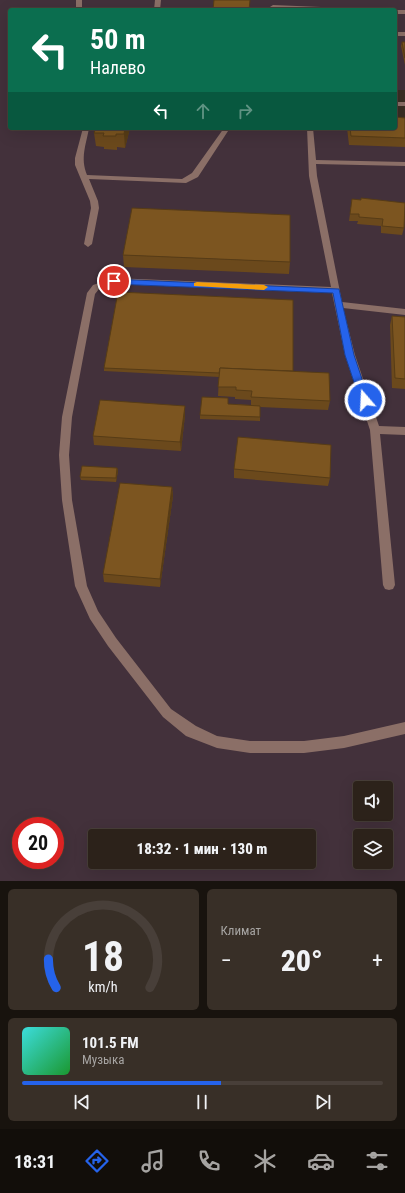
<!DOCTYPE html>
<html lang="ru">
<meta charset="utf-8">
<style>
:root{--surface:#2c221a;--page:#382f27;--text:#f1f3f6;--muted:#a6a4a2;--line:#483f39;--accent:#2563eb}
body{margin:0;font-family:"Roboto Condensed",sans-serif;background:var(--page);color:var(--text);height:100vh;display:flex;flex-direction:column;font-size:15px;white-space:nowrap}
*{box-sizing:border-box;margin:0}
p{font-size:13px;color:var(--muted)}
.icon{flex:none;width:22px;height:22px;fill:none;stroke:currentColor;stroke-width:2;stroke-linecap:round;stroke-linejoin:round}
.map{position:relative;height:881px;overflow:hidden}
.details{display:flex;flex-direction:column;gap:8px;padding:8px;background:#18130e;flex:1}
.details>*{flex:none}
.guide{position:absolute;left:8px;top:8px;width:389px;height:122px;border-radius:4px;box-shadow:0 4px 16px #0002,0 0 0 1px var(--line);background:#0b6e4f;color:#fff;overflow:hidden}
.controls{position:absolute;left:353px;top:781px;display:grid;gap:8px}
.controls a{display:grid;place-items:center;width:40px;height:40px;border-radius:4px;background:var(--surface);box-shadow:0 4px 16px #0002,0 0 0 1px var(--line);font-size:20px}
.speed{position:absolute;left:12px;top:817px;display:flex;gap:8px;font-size:20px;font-weight:700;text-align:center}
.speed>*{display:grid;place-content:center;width:52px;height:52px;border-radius:50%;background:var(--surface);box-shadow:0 4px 16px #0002,0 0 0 1px var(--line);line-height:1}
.speed .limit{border:6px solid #d22;background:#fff;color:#111}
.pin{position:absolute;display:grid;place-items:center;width:34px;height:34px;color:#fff;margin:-17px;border:2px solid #fff;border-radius:50%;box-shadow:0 1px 4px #0007}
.me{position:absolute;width:44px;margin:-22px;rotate:341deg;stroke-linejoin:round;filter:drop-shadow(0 0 3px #0008)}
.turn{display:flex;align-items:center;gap:14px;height:84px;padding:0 16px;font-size:18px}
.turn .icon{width:52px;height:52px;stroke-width:2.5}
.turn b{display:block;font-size:28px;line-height:34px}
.lanes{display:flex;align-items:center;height:38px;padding:0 16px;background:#0003;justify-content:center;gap:20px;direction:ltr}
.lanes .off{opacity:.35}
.big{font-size:30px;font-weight:800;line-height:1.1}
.details .widget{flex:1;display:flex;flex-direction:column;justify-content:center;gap:6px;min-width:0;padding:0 14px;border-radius:6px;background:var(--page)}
.details .dial{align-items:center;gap:0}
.dial svg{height:104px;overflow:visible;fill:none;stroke:var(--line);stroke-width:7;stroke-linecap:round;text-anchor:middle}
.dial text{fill:var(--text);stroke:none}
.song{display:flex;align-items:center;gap:12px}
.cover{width:48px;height:48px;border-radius:6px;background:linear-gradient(135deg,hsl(180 70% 55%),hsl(130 70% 35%))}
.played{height:4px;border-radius:2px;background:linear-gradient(90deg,var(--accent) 55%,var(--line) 55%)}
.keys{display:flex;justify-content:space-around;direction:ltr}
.heat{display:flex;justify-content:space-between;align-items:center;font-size:22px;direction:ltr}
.details .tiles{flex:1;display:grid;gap:8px;grid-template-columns:1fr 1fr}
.widget:last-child{grid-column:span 2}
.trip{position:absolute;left:88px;top:829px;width:228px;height:40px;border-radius:4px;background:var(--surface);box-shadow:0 4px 16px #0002,0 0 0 1px var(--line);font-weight:800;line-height:40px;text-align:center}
.tab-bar{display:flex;height:64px;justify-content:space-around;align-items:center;background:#120e0a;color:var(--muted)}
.tab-bar .icon{width:28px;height:28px}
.tab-bar .active{color:var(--accent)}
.tab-bar b{font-size:18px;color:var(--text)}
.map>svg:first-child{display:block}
.industrial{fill:#43313b;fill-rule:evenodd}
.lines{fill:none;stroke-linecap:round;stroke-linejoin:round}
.minor{fill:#8b6f67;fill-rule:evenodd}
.wall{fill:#6b491c}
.shaded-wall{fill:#573c16}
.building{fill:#7c5520;stroke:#573c16}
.route{fill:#2563eb;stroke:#184099}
.slow{fill:#f59e0b}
</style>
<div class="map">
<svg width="405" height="881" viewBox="0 0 405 881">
<rect width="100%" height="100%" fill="#3a2d23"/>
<!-- industrial -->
<path class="industrial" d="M 0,0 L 405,0 L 405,90 L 395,90 L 395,10 L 10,10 L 10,128 L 395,128 L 405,118 L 405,881 L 0,881 ZM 360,788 L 386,788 L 386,814 L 360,814 ZM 21,826 L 55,826 L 55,860 L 21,860 ZM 95,836 L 309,836 L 309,862 L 95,862 ZM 360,836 L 386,836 L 386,862 L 360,862 Z"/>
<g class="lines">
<!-- minor -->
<g class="minor">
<rect x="76" y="0" width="6" height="10"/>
<path d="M 155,0 L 161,0 L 160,10 L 154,10 Z"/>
<path d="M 273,5 L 345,8 L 348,10 L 271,8 L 270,7 Z"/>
<rect x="395" y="10" width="10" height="4"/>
<rect x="395" y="32" width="10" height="4"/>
<rect x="395" y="102" width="10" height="4"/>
<path d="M 83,128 L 89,128 C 86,145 80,158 87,175 L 182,179 L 192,173 L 224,128 L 230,128 L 198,177 L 186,183 L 89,179 L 98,201 L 99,208 L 92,244 L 88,247 L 84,244 L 91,208 L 90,201 L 75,165 L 75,158 Z"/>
<path d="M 307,128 L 313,128 L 316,160 L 405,162 L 405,166 L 316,164 L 317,176 L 342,302 L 405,309 L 405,315 L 343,308 L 355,355 L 379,426 L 405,427 L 405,435 L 380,434 L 395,585 L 393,589 L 389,590 L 385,589 L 383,585 L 370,430 L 345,355 L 332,293 L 114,284 L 99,289 L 95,294 L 72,417 L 69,455 L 72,500 L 87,586 L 98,611 L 116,638 L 171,709 L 196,726 L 217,736 L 250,741 L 304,741 L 344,736 L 405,722 L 405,734 L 344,748 L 304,753 L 250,753 L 217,748 L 186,736 L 163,717 L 108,646 L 90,619 L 75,586 L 62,500 L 59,455 L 62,417 L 87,293 L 93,285 L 114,278 L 331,287 L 309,176 Z"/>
</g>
</g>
<!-- wall -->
<g class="wall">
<path d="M 402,42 L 405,42 L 405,65 L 401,46 Z"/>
<path d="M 405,118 L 405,147 L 349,145 L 347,128 L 395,128 Z"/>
<path d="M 130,128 L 125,148 L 117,147 L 117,150 L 104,149 L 104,147 L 96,146 L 94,133 Z"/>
<path d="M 352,199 L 404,228 L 402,235 L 381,233 L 381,226 L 357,224 L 358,221 L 349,221 Z"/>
<path d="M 123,255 L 290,262 L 289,274 L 124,267 Z"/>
<path d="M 392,316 L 405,317 L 405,389 L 392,388 L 390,325 Z"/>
<path d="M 104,368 L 293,371 L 330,401 L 328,410 L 260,407 L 260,421 L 200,419 L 200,415 L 228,404 L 251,405 L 251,400 L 235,399 L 235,397 L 218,396 L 219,377 L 104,371 Z"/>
<path d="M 185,415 L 181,451 L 94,445 L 93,436 Z"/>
<path d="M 117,468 L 118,471 L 116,482 L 81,480 L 80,477 Z"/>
<path d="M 234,469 L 330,478 L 328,486 L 234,478 Z"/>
<path d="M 172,487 L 173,496 L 160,587 L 104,582 L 103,574 Z"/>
</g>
<!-- shaded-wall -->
<g class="shaded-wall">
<path d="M 125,128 L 130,128 L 125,148 L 124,134 Z"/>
<path d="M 185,406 L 185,415 L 181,451 L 180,442 Z"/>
<path d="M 117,468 L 118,471 L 116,482 L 116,478 Z"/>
<path d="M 172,487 L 173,496 L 160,587 L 160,579 Z"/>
</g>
<!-- building -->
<g class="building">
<path d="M 214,0 L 250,0 L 249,10 L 213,10 Z"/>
<path d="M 402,42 L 405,42 L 405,58 Z"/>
<path d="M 395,117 L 405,118 L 405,138 L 351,136 L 350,128 L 395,128 Z"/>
<path d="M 96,128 L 125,128 L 124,134 L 116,134 L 116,136 L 103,136 L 104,133 L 94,133 Z"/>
<path d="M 361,198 L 405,203 L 404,228 L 382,226 L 383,219 L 359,217 L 359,214 L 350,214 L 352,199 L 361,200 Z"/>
<path d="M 132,208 L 290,215 L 290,262 L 123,255 Z"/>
<path d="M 118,292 L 293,300 L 293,371 L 220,368 L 219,373 L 104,368 Z"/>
<path d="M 392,316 L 405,317 L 405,379 L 395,378 Z"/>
<path d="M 220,368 L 329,373 L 330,401 L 251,397 L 252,391 L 236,390 L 236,387 L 218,387 Z"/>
<path d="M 202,397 L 228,398 L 228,404 L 260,406 L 260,417 L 200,415 Z"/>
<path d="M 100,400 L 185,406 L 180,442 L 93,436 Z"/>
<path d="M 238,437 L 331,445 L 330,478 L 234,469 Z"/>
<path d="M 82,466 L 117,468 L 116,478 L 80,477 Z"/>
<path d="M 120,483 L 172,487 L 160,579 L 103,574 Z"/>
</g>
<!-- route -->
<path class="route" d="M 112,279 L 339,289 L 354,355 L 369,400 L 365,403 L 360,400 L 345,355 L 333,293 L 114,284 L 111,281 Z"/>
<!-- slow -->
<path class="slow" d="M 197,282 L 264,285 L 268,287 L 264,290 L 194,286 L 194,283 Z"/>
</svg>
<div class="controls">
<a><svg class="icon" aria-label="sound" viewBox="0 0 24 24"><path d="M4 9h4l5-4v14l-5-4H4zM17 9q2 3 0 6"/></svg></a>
<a><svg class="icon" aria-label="layers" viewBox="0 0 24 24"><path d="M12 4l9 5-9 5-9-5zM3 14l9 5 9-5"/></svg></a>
</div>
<div class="speed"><div class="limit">20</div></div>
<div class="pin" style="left:114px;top:281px;background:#d93025"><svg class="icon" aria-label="arrive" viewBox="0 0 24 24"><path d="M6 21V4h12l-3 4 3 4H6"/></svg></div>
<svg class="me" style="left:365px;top:400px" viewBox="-20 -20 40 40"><circle r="17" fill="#2563eb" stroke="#fff" stroke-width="3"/><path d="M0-11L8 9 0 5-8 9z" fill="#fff"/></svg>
<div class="trip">18:32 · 1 мин · 130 m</div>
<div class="guide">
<div class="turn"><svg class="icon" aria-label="left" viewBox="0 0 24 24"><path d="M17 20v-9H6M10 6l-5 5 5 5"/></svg><div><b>50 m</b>Налево</div></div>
<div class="lanes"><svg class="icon" aria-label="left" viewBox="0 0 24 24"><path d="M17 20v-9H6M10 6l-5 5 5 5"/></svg><svg class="icon off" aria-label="ahead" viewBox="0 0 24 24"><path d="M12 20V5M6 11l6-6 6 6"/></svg><svg class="icon off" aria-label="right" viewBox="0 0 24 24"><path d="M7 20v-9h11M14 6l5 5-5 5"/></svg></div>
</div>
</div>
<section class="details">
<div class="tiles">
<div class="widget dial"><svg viewBox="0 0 100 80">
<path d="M14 69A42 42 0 1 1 86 69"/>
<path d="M14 69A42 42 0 0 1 8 47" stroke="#2563eb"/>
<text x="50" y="56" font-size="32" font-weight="700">18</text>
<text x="50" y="72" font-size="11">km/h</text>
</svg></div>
<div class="widget"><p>Климат</p>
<div class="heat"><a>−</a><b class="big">20°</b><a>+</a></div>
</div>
<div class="widget">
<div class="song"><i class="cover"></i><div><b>101.5 FM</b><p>Музыка</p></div></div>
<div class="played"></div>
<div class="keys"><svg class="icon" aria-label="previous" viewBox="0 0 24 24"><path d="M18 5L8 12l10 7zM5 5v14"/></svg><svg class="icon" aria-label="pause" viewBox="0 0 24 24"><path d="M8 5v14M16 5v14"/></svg><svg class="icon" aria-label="next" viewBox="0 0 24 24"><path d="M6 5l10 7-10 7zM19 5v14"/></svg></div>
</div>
</div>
</section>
<nav class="tab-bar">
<b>18:31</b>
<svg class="icon active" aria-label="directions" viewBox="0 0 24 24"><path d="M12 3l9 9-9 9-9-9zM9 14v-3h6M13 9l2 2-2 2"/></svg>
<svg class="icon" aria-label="music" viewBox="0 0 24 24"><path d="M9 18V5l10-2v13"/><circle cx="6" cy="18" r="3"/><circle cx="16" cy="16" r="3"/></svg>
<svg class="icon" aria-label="phone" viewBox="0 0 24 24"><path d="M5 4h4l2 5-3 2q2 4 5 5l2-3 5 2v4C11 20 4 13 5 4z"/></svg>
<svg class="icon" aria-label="climate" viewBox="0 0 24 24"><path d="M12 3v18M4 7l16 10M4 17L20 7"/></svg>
<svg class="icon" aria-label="car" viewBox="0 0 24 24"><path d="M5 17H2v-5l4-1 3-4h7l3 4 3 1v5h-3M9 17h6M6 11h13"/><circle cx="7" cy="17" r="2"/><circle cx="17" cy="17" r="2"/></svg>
<svg class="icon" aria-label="filters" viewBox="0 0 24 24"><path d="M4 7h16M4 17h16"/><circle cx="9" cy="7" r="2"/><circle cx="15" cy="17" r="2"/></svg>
</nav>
